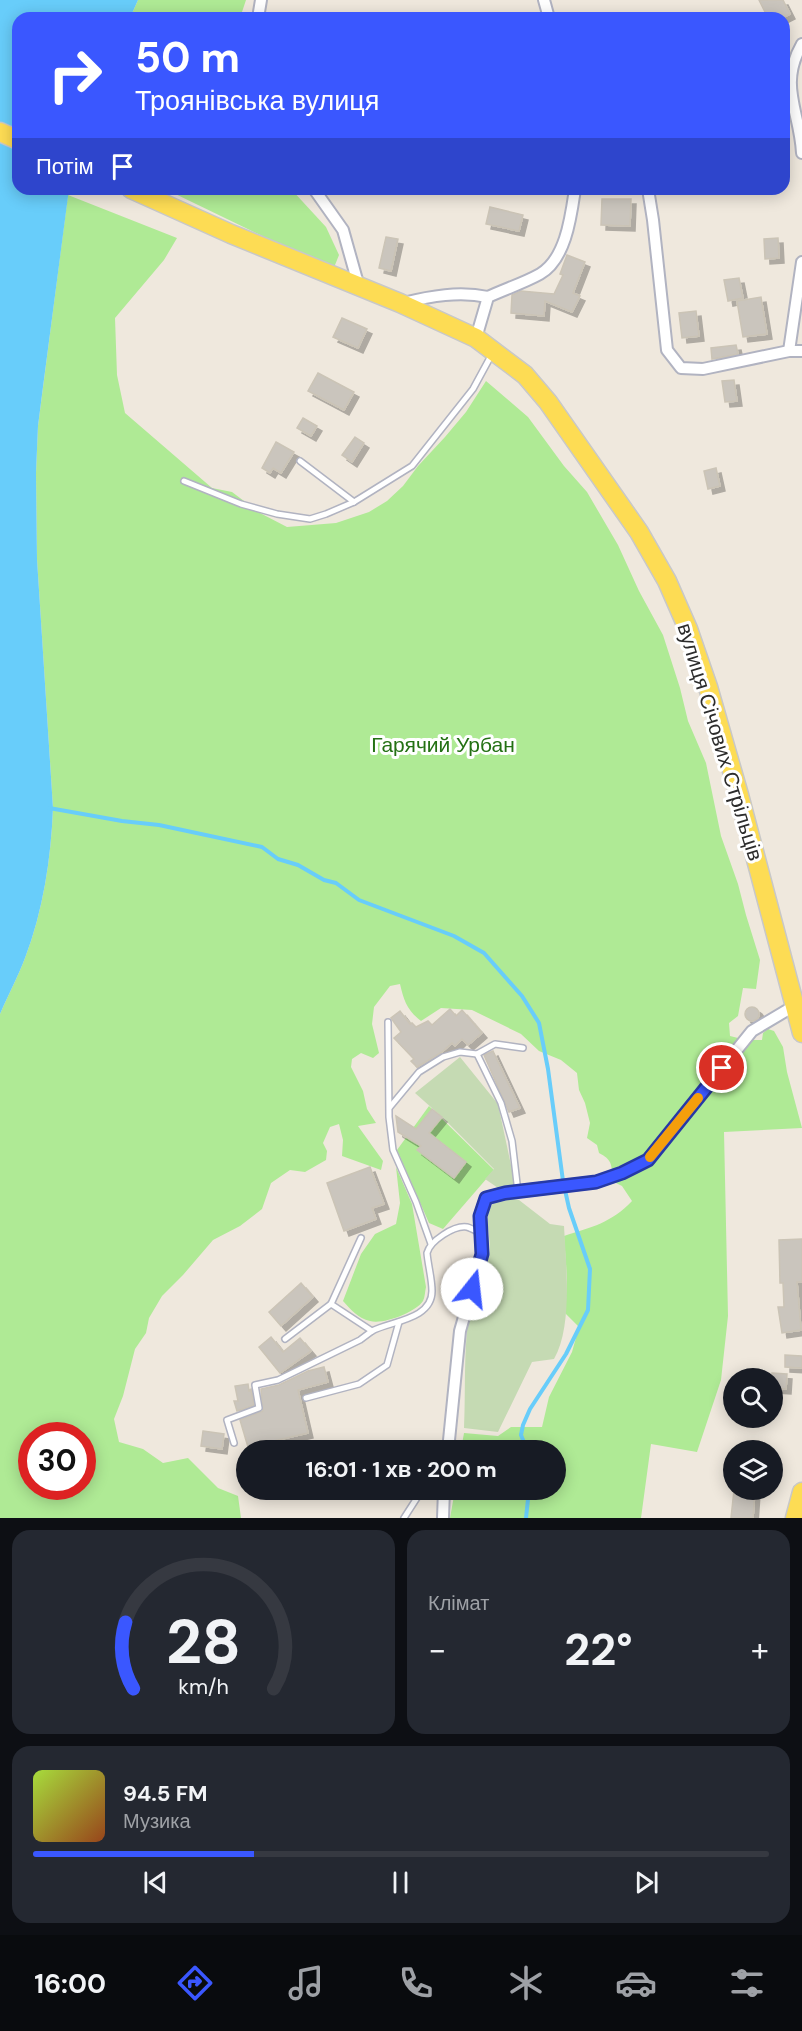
<!DOCTYPE html>
<html lang="uk">
<meta charset="utf-8">
<style>
:root{--surface:#171b24;--page:#242831;--text:#f1f3f6;--muted:#9ea1a6;--line:#363941;--accent:#3a57ff}
body{margin:0;font-family:"DM Sans",sans-serif;background:var(--page);color:var(--text);height:100vh;display:flex;flex-direction:column;font-size:22px;white-space:nowrap}
*{box-sizing:border-box;margin:0}
p{font-size:20px;color:var(--muted)}
.icon{flex:none;width:33px;height:33px;fill:none;stroke:currentColor;stroke-width:2;stroke-linecap:round;stroke-linejoin:round}
.map{position:relative;height:1518px;overflow:hidden}
.panel{display:flex;flex-direction:column;gap:12px;padding:12px;background:#0d0f14;flex:1}
.panel>*{flex:none}
.hud{position:absolute;left:12px;top:12px;width:778px;height:183px;border-radius:18px;box-shadow:0 3px 15px #0003;background:#3a57ff;color:#fff;overflow:hidden}
.tools{position:absolute;left:723px;top:1368px;display:grid;gap:12px}
.tools a{display:grid;place-items:center;width:60px;height:60px;border-radius:50%;background:var(--surface);box-shadow:0 3px 15px #0003;font-size:30px}
.speed{position:absolute;left:18px;top:1422px;display:flex;gap:12px;font-size:30px;font-weight:700;text-align:center}
.speed>*{display:grid;place-content:center;width:78px;height:78px;border-radius:50%;background:var(--surface);box-shadow:0 3px 15px #0003;line-height:1}
.speed .limit{border:9px solid #d22;background:#fff;color:#111}
.pin{position:absolute;display:grid;place-items:center;width:51px;height:51px;color:#fff;margin:-26px;border:3px solid #fff;border-radius:50%;box-shadow:0 2px 6px #0007}
.me{position:absolute;width:66px;margin:-33px;rotate:16deg;stroke-linejoin:round;filter:drop-shadow(0 0 4px #0008)}
.turn{display:flex;align-items:center;gap:21px;height:126px;padding:0 24px;font-size:27px}
.turn .icon{width:78px;height:78px;stroke-width:2.5}
.turn b{display:block;font-size:42px;line-height:51px}
.then{display:flex;align-items:center;height:57px;padding:0 24px;background:#0003;gap:12px;font-size:22px}
.big{font-size:45px;font-weight:700;line-height:1.1}
.panel .tile{flex:1;display:flex;flex-direction:column;justify-content:center;gap:9px;min-width:0;padding:0 21px;border-radius:18px;background:var(--page)}
.panel .dial{align-items:center;gap:0}
.dial svg{height:156px;overflow:visible;fill:none;stroke:var(--line);stroke-width:7;stroke-linecap:round;text-anchor:middle}
.dial text{fill:var(--text);stroke:none}
.song{display:flex;align-items:center;gap:18px}
.cover{width:72px;height:72px;border-radius:9px;background:linear-gradient(135deg,hsl(80 70% 55%),hsl(20 70% 35%))}
.played{height:6px;border-radius:3px;background:linear-gradient(90deg,var(--accent) 30%,var(--line) 30%)}
.keys{display:flex;justify-content:space-around;direction:ltr}
.heat{display:flex;justify-content:space-between;align-items:center;font-size:33px;direction:ltr}
.panel .tiles{flex:1;display:grid;gap:12px;grid-template-columns:1fr 1fr}
.tile:last-child{grid-column:span 2}
.trip{position:absolute;left:236px;top:1440px;width:330px;height:60px;border-radius:30px;background:var(--surface);box-shadow:0 3px 15px #0003;font-weight:700;line-height:60px;text-align:center}
.tab-bar{display:flex;height:96px;justify-content:space-around;align-items:center;background:#090b0e;color:var(--muted)}
.tab-bar .icon{width:42px;height:42px}
.tab-bar .active{color:var(--accent)}
.tab-bar b{font-size:27px;color:var(--text)}
.map>svg:first-child{display:block}
.green{fill:#afea95;fill-rule:evenodd}
.cemetery{fill:#c5dab3}
.water{fill:#68cdfa}
.lines{fill:none;stroke-linecap:round;stroke-linejoin:round}
.stream{stroke:#68cdfa;stroke-width:4}
.building{fill:#cac5bd;stroke:#cbc4b6;stroke-width:1.5;filter:url(#shadow)}
.service-casing{stroke:#b1b3c1;stroke-width:8}
.minor-casing{stroke:#b1b3c1;stroke-width:14}
.primary-casing{stroke:#c8c8c8;stroke-width:21}
.service{stroke:#fff;stroke-width:5}
.minor{stroke:#fff;stroke-width:10}
.primary{stroke:#fddc54;stroke-width:18}
.route-casing{stroke:#2639a6;stroke-width:15}
.route{stroke:#3a57ff;stroke-width:10}
.slow{stroke:#f59e0b;stroke-width:10}
.labels{text-anchor:middle;dominant-baseline:central;stroke-width:6;stroke-linejoin:round;paint-order:stroke}
.street-label{font-size:21px;fill:#2c2c2c;stroke:#fff}
.park-label{font-size:21px;fill:#247114;stroke:#fff}
</style>
<div class="map">
<svg width="802" height="1518" viewBox="0 0 802 1518">
<defs>
<filter id="shadow"><feDropShadow dx="5" dy="5" stdDeviation="0" flood-color="#0004"/></filter>
</defs>
<rect width="100%" height="100%" fill="#efe8dd"/>
<!-- green -->
<g class="green">
<path d="M 138,0 L 246,0 L 240,18 L 130,18 Z"/>
<path d="M 165,189 L 291,189 L 326,227 L 339,255 L 333,270 Z"/>
<path d="M 68,195 L 177,238 L 164,260 L 115,318 L 117,375 L 125,413 L 212,488 L 232,492 L 260,513 L 287,527 L 336,523 L 369,512 L 387,501 L 403,486 L 418,466 L 445,437 L 466,412 L 486,381 L 528,417 L 564,466 L 587,492 L 618,545 L 639,591 L 663,635 L 680,688 L 688,721 L 706,763 L 721,836 L 738,884 L 746,915 L 760,960 L 756,989 L 743,988 L 738,1016 L 729,1023 L 730,1036 L 746,1040 L 762,1040 L 763,1033 L 768,1029 L 774,1031 L 783,1047 L 787,1072 L 802,1128 L 724,1132 L 728,1316 L 721,1380 L 697,1452 L 651,1444 L 641,1518 L 450,1518 L 455,1490 L 555,1490 L 555,1450 L 461,1450 L 464,1433 L 498,1436 L 511,1427 L 542,1427 L 549,1397 L 572,1352 L 579,1327 L 565,1313 L 567,1278 L 564,1236 C 592,1227 611,1223 632,1201 L 622,1186 L 612,1181 C 612,1166 613,1160 599,1153 L 597,1145 L 587,1138 L 590,1123 L 585,1103 L 579,1090 L 577,1073 L 561,1060 L 539,1051 L 521,1034 L 472,1010 L 441,1008 L 421,1021 C 407,1010 404,1001 400,984 L 390,986 L 374,1007 L 372,1024 L 379,1053 L 373,1058 L 361,1053 L 352,1059 L 351,1067 L 363,1091 L 367,1109 L 376,1123 L 358,1126 L 383,1161 L 381,1170 L 342,1156 L 343,1140 L 339,1124 L 330,1127 L 323,1143 L 327,1151 L 326,1160 L 305,1172 L 290,1170 L 271,1183 L 262,1209 L 240,1226 L 213,1240 L 183,1275 L 162,1296 L 149,1318 L 146,1333 L 135,1349 L 123,1396 L 114,1419 L 119,1442 L 143,1449 L 163,1463 L 188,1458 L 218,1488 L 238,1496 L 241,1518 L 0,1518 L 0,1014 C 8,995 18,977 25,958 C 43,911 51,859 53,808 L 37,559 L 36,473 L 38,426 ZM 32,1436 L 82,1436 L 82,1486 L 32,1486 Z"/>
<path d="M 429,1106 L 494,1170 L 443,1229 L 429,1223 L 397,1150 Z"/>
<path d="M 396,1167 L 412,1204 L 426,1287 C 425,1291 425,1297 423,1301 C 416,1312 383,1325 370,1321 C 358,1318 351,1310 343,1301 L 361,1254 L 375,1234 L 396,1224 L 400,1203 Z"/>
</g>
<!-- cemetery -->
<g class="cemetery">
<path d="M 460,1057 L 498,1104 L 515,1184 L 501,1190 L 485,1179 L 494,1169 L 442,1117 L 415,1093 Z"/>
<path d="M 503,1197 L 519,1200 L 550,1224 L 564,1226 C 566,1263 573,1326 554,1359 L 532,1362 L 498,1432 L 464,1428 C 466,1393 463,1345 470,1312 C 475,1292 485,1274 489,1255 C 493,1234 477,1207 503,1197 Z"/>
</g>
<!-- water -->
<path class="water" d="M 0,0 L 138,0 L 130,18 L 18,18 L 18,189 L 69,189 L 43,387 L 38,426 L 36,473 L 37,559 L 53,808 C 51,859 43,911 25,958 C 18,977 8,995 0,1014 Z"/>
<g class="lines">
<!-- stream -->
<g class="stream">
<path d="M 49,808 L 122,821 L 159,825 L 262,847 L 278,859 L 298,865 L 324,880 L 336,883 L 359,900 L 454,936 L 484,953 L 522,996 L 539,1023 L 548,1069 L 563,1181 L 569,1208 L 590,1269 L 588,1310 L 566,1354 L 530,1409 L 523,1425 L 521,1435 L 527,1450"/>
<path d="M 526,1518 L 529,1490"/>
</g>
</g>
<!-- building -->
<g class="building">
<path d="M 759,0 L 783,0 L 790,14 L 782,18 L 768,18 Z"/>
<path d="M 602,199 L 631,199 L 630,226 L 601,225 Z"/>
<path d="M 490,207 L 523,215 L 519,231 L 486,224 Z"/>
<path d="M 386,237 L 398,239 L 391,271 L 379,268 Z"/>
<path d="M 778,238 L 779,258 L 765,259 L 764,239 Z"/>
<path d="M 567,255 L 585,262 L 573,293 L 580,296 L 572,312 L 545,301 L 544,316 L 511,313 L 512,295 L 521,291 L 554,294 L 563,275 L 560,274 Z"/>
<path d="M 739,278 L 743,298 L 728,301 L 724,280 Z"/>
<path d="M 761,297 L 767,334 L 743,337 L 737,301 Z"/>
<path d="M 696,311 L 699,336 L 682,338 L 679,313 Z"/>
<path d="M 342,318 L 367,329 L 358,348 L 333,337 Z"/>
<path d="M 736,345 L 738,354 L 712,359 L 711,348 Z"/>
<path d="M 318,373 L 354,392 L 344,410 L 308,391 Z"/>
<path d="M 734,380 L 737,401 L 725,402 L 722,381 Z"/>
<path d="M 303,418 L 317,426 L 311,436 L 297,428 Z"/>
<path d="M 355,437 L 364,443 L 352,462 L 342,455 Z"/>
<path d="M 276,442 L 294,452 L 281,473 L 273,468 L 270,473 L 262,468 Z"/>
<path d="M 716,468 L 720,486 L 708,489 L 704,471 Z"/>
<circle cx="752" cy="1014" r="7"/>
<path d="M 450,1009 L 456,1016 L 462,1010 L 482,1033 L 468,1045 L 462,1039 L 455,1046 L 452,1043 L 442,1052 L 417,1067 L 411,1061 L 414,1059 L 394,1038 L 401,1032 L 391,1018 L 400,1011 L 410,1024 L 412,1023 L 416,1027 L 428,1021 L 432,1025 Z"/>
<path d="M 493,1051 L 520,1108 L 509,1112 L 484,1055 Z"/>
<path d="M 432,1109 L 442,1117 L 429,1133 L 466,1162 L 454,1178 L 417,1150 L 421,1146 L 398,1132 L 396,1116 L 416,1129 Z"/>
<path d="M 370,1167 L 384,1204 L 372,1208 L 376,1219 L 344,1231 L 327,1183 Z"/>
<path d="M 802,1239 L 802,1282 L 797,1282 L 801,1330 L 782,1333 L 778,1307 L 784,1307 L 783,1283 L 780,1283 L 779,1240 Z"/>
<path d="M 301,1283 L 313,1297 L 281,1326 L 269,1312 Z"/>
<path d="M 271,1337 L 283,1352 L 300,1338 L 311,1351 L 280,1373 L 259,1347 Z"/>
<path d="M 785,1355 L 802,1356 L 802,1368 L 785,1367 Z"/>
<path d="M 324,1367 L 328,1382 L 298,1390 L 308,1433 L 248,1447 L 240,1420 L 263,1411 L 261,1389 L 279,1385 L 308,1371 Z"/>
<path d="M 772,1373 L 787,1374 L 786,1389 L 772,1388 Z"/>
<path d="M 248,1384 L 249,1391 L 251,1390 L 254,1405 L 237,1411 L 234,1401 L 238,1401 L 235,1386 Z"/>
<path d="M 203,1431 L 224,1434 L 222,1449 L 201,1446 Z"/>
<path d="M 734,1490 L 755,1490 L 753,1518 L 731,1518 Z"/>
</g>
<g class="lines">
<!-- service casing -->
<g class="service-casing">
<g id="service">
<path d="M 300,461 L 354,502"/>
<path d="M 184,481 L 241,504 L 277,514 L 310,519 L 326,514 L 354,502 L 412,466 L 473,389 L 492,354"/>
<path d="M 388,1022 L 389,1117 L 393,1150 L 416,1202 L 431,1244"/>
<path d="M 477,1054 L 501,1103 L 512,1141 L 518,1192"/>
<path d="M 390,1107 L 419,1072 L 443,1057 L 460,1052 L 477,1054 L 495,1044 L 523,1048"/>
<path d="M 331,1304 L 361,1238"/>
<path d="M 285,1339 L 331,1304 L 372,1331"/>
<path d="M 306,1398 L 359,1384 L 387,1365 L 399,1322"/>
<path d="M 234,1443 L 227,1420 L 259,1408 L 255,1385 L 278,1380 L 360,1340 C 364,1337 368,1334 372,1331 C 390,1321 432,1320 432,1291 C 432,1279 428,1265 427,1253 C 430,1241 454,1225 467,1227 C 471,1228 476,1231 480,1233"/>
<path d="M 404,1518 L 422,1490"/>
</g>
</g>
<!-- minor casing -->
<g class="minor-casing">
<g id="minor">
<path d="M 544,0 L 549,18"/>
<path d="M 258,18 L 261,0"/>
<path d="M 802,44 C 778,86 800,111 802,153"/>
<path d="M 314,189 L 343,230 L 359,287"/>
<path d="M 648,189 L 653,220 L 667,350 L 681,368 L 703,369 L 789,351 L 802,351"/>
<path d="M 403,303 C 431,296 459,291 488,297"/>
<path d="M 476,338 L 488,297 C 505,289 524,283 540,274 C 566,259 571,216 575,189"/>
<path d="M 789,351 L 802,262"/>
<path d="M 448,1450 L 460,1331 L 482,1254 L 480,1216 L 486,1198 L 505,1193 L 596,1182 L 622,1173 L 648,1160 L 752,1031 L 794,1006"/>
<path d="M 443,1518 L 444,1490"/>
</g>
</g>
<!-- primary casing -->
<g class="primary-casing">
<g id="primary">
<path d="M 0,132 L 18,140"/>
<path d="M 131,189 L 231,234 L 400,303 L 476,338 L 525,375 L 548,402 L 639,532 L 667,581 L 688,629 L 708,687 L 739,795 L 802,1033"/>
<path d="M 795,1518 L 802,1492"/>
</g>
</g>
<!-- service -->
<use href="#service" class="service"/>
<!-- minor -->
<use href="#minor" class="minor"/>
<!-- primary -->
<use href="#primary" class="primary"/>
</g>
<g class="lines">
<!-- route casing -->
<g class="route-casing">
<path id="route" d="M 472,1289 L 482,1254 L 480,1216 L 486,1198 L 505,1193 L 596,1182 L 622,1173 L 648,1160 L 722,1068"/>
</g>
<!-- route -->
<use href="#route" class="route"/>
<!-- slow -->
<path class="slow" d="M 650,1157 L 698,1098"/>
</g>
<g class="labels">
<!-- street labels -->
<g class="street-label">
<text transform="translate(720 742) rotate(73)">вулиця Січових Стрільців</text>
</g>
<!-- park labels -->
<g class="park-label">
<text x="443" y="745">Гарячий Урбан</text>
</g>
</g>
</svg>
<div class="tools">
<a><svg class="icon" aria-label="search" viewBox="0 0 24 24"><circle cx="10" cy="10" r="6"/><path d="M15 15l6 6"/></svg></a>
<a><svg class="icon" aria-label="layers" viewBox="0 0 24 24"><path d="M12 4l9 5-9 5-9-5zM3 14l9 5 9-5"/></svg></a>
</div>
<div class="speed"><div class="limit">30</div></div>
<div class="pin" style="left:722px;top:1068px;background:#d93025"><svg class="icon" aria-label="arrive" viewBox="0 0 24 24"><path d="M6 21V4h12l-3 4 3 4H6"/></svg></div>
<svg class="me" style="left:472px;top:1289px" viewBox="-20 -20 40 40"><circle r="19" fill="#fff"/><path d="M0-13L10 11 0 6-10 11z" fill="#3a57ff"/></svg>
<div class="trip">16:01 · 1 хв · 200 m</div>
<div class="hud">
<div class="turn"><svg class="icon" aria-label="right" viewBox="0 0 24 24"><path d="M7 20v-9h11M14 6l5 5-5 5"/></svg><div><b>50 m</b>Троянівська вулиця</div></div>
<div class="then">Потім<svg class="icon" aria-label="arrive" viewBox="0 0 24 24"><path d="M6 21V4h12l-3 4 3 4H6"/></svg></div>
</div>
</div>
<section class="panel">
<div class="tiles">
<div class="tile dial"><svg viewBox="0 0 100 80">
<path d="M14 69A42 42 0 1 1 86 69"/>
<path d="M14 69A42 42 0 0 1 10 35" stroke="#3a57ff"/>
<text x="50" y="56" font-size="32" font-weight="700">28</text>
<text x="50" y="72" font-size="11">km/h</text>
</svg></div>
<div class="tile"><p>Клімат</p>
<div class="heat"><a>−</a><b class="big">22°</b><a>+</a></div>
</div>
<div class="tile">
<div class="song"><i class="cover"></i><div><b>94.5 FM</b><p>Музика</p></div></div>
<div class="played"></div>
<div class="keys"><svg class="icon" aria-label="previous" viewBox="0 0 24 24"><path d="M18 5L8 12l10 7zM5 5v14"/></svg><svg class="icon" aria-label="pause" viewBox="0 0 24 24"><path d="M8 5v14M16 5v14"/></svg><svg class="icon" aria-label="next" viewBox="0 0 24 24"><path d="M6 5l10 7-10 7zM19 5v14"/></svg></div>
</div>
</div>
</section>
<nav class="tab-bar">
<b>16:00</b>
<svg class="icon active" aria-label="directions" viewBox="0 0 24 24"><path d="M12 3l9 9-9 9-9-9zM9 14v-3h6M13 9l2 2-2 2"/></svg>
<svg class="icon" aria-label="music" viewBox="0 0 24 24"><path d="M9 18V5l10-2v13"/><circle cx="6" cy="18" r="3"/><circle cx="16" cy="16" r="3"/></svg>
<svg class="icon" aria-label="phone" viewBox="0 0 24 24"><path d="M5 4h4l2 5-3 2q2 4 5 5l2-3 5 2v4C11 20 4 13 5 4z"/></svg>
<svg class="icon" aria-label="climate" viewBox="0 0 24 24"><path d="M12 3v18M4 7l16 10M4 17L20 7"/></svg>
<svg class="icon" aria-label="car" viewBox="0 0 24 24"><path d="M5 17H2v-5l4-1 3-4h7l3 4 3 1v5h-3M9 17h6M6 11h13"/><circle cx="7" cy="17" r="2"/><circle cx="17" cy="17" r="2"/></svg>
<svg class="icon" aria-label="filters" viewBox="0 0 24 24"><path d="M4 7h16M4 17h16"/><circle cx="9" cy="7" r="2"/><circle cx="15" cy="17" r="2"/></svg>
</nav>
